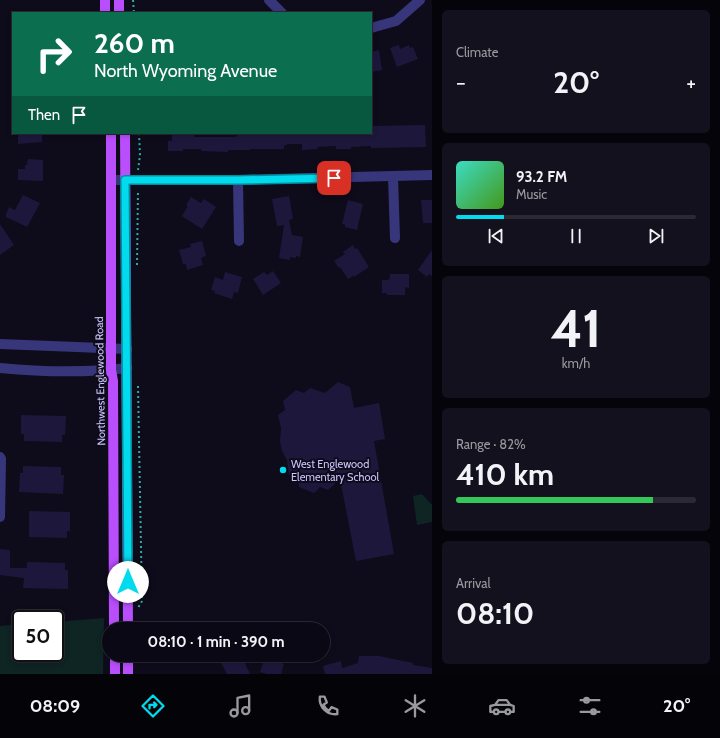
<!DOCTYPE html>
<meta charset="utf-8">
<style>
:root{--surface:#0a0814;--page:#13111d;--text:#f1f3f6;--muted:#999aa0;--line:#2a2934;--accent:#02dbee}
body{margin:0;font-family:Cabin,sans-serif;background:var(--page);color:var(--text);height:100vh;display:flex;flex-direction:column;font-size:15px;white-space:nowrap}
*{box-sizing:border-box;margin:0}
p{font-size:13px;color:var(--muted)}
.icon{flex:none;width:22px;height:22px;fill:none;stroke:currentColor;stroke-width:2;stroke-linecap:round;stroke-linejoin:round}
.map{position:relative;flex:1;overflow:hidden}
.drawer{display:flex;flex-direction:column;gap:10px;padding:10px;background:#06040b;width:288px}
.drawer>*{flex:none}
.banner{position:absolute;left:12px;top:12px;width:360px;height:122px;border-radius:0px;box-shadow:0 2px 6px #0003,0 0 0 1px var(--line);background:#0b6e4f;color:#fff;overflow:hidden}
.speed{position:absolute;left:12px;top:610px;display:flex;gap:8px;font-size:20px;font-weight:700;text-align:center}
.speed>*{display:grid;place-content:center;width:52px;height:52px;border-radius:50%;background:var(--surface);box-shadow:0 2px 6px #0003,0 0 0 1px var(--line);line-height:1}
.speed .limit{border:2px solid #111;border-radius:6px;background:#fff;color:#111}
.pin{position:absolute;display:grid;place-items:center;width:34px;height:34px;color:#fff;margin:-17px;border-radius:8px;box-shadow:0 2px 6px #0006}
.me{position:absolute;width:44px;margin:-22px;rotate:0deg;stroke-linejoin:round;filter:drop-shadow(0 0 3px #0008)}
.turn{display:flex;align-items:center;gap:14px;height:84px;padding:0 16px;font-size:18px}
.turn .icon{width:52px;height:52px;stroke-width:2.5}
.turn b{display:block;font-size:28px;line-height:34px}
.then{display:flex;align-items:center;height:38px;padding:0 16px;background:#0003;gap:8px;font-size:15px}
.big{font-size:30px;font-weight:700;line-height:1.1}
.drawer .tile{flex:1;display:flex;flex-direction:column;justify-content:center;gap:6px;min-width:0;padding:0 14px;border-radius:6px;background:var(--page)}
.drawer .dial{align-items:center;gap:0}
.dial b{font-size:52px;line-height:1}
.song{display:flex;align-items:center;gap:12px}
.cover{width:48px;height:48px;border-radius:6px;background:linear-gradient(135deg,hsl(170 70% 55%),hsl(100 70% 35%))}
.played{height:4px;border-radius:2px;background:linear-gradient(90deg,var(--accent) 20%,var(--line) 20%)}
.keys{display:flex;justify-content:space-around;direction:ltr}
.heat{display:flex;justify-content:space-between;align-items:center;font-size:22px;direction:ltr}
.charge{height:6px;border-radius:3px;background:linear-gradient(90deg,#34c759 82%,var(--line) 0)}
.trip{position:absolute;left:102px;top:622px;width:228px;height:40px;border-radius:20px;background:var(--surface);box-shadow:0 2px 6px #0003,0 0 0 1px var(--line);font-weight:700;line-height:40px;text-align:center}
.dock{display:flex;height:64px;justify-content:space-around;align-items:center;background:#040308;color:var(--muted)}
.dock .icon{width:28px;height:28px}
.dock .active{color:var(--accent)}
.dock b{font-size:18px;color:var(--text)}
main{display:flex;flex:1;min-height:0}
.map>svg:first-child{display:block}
.green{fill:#0e2524}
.building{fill:#1e173c}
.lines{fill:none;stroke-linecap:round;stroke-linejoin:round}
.path{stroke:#2daba2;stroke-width:2;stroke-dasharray:2 3;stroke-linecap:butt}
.minor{stroke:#38367a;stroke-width:10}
.major{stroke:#b94efd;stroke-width:10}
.route-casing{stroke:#018e9b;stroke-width:10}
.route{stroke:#02dbee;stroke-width:7}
.poi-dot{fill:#02dbee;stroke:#0e0b1b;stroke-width:1.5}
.labels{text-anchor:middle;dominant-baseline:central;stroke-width:4;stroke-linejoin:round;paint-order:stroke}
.street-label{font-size:11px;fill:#ccc6fe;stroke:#0e0b1b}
.poi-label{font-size:11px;fill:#ccc6fe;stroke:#0e0b1b;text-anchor:start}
</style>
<main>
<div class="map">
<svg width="432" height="674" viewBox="0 0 432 674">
<rect width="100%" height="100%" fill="#0e0b1b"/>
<!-- green -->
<g class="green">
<path d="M 422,494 L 432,505 L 432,522 L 417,525 L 413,496 Z"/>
<path d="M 104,618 L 103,674 L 0,674 L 0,626 L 21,624 L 21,653 L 55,653 L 55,622 Z"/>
</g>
<!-- building -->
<g class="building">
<path d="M 399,45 L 400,49 L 409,45 L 410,48 L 413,47 L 418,59 L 397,67 L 390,48 Z"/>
<path d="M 379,50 L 382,70 L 371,72 L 371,52 Z"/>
<path d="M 425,125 L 426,147 L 371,148 L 371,146 L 351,147 L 351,149 L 336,149 L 336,146 L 317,147 L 318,149 L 302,150 L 302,144 L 287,144 L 287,145 L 284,145 L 284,149 L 250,149 L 250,150 L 228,150 L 228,152 L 201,151 L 201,149 L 183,149 L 183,151 L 168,151 L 168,141 L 172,141 L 172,133 L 190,133 L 189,135 L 194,135 L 194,137 L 235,137 L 237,136 L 237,133 L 371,133 L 371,126 Z"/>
<path d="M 18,133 L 42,133 L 42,142 L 18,144 Z"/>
<path d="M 28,159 L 43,160 L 43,181 L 18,180 L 18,169 L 25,169 L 25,165 L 27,165 Z"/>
<path d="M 23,195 L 40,203 L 27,227 L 6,217 L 6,214 L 9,207 L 15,210 Z"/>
<path d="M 289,196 L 293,219 L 289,220 L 292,235 L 303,237 L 300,257 L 296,256 L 296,258 L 290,257 L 290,260 L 279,258 L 284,225 L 277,226 L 272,199 Z"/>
<path d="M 191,197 L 201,203 L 204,199 L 216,207 L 202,229 L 182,216 L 188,206 L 186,205 Z"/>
<path d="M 348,200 L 363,204 L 357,230 L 345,227 L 345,224 L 342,224 Z"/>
<path d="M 421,200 L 432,200 L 432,223 L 423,223 Z"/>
<path d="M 0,224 L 14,245 L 0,255 Z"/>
<path d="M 202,241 L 206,256 L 201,258 L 203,265 L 187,270 L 186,264 L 183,264 L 179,250 L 191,247 L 190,244 Z"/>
<path d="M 353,245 L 355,249 L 357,248 L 369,267 L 354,277 L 353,276 L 348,279 L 340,267 L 339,268 L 334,261 L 345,254 L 343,252 Z"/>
<path d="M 432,250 L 432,276 L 429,274 L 427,277 L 418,270 Z"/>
<path d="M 273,271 L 281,283 L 263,295 L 253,279 L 264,272 L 267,275 Z"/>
<path d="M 225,272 L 242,277 L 238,293 L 234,292 L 232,299 L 214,293 L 215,291 L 211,290 L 215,277 L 223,280 Z"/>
<path d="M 390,274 L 409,274 L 409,288 L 405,287 L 405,295 L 387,295 L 387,293 L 382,293 L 382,280 L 389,280 L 388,279 L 390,279 Z"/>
<path d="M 338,382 L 350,387 L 354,408 L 379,403 L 385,439 L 374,441 L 394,554 L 356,561 L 340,479 L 328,490 L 320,487 L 314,493 L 299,487 L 298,478 L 289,475 L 287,460 L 282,451 L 280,441 L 281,428 L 278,415 L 285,410 L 283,401 L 296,390 L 304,393 L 310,388 L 325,393 Z"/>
<path d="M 21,415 L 66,416 L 65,435 L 62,435 L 62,442 L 24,441 L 24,434 L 21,434 Z"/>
<path d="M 23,466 L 61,467 L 61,475 L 64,475 L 63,494 L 19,492 L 20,473 L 23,473 Z"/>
<path d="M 29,511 L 70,512 L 70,531 L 67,531 L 67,538 L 29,537 Z"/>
<path d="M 0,549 L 10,550 L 10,568 L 27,568 L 27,562 L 65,563 L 65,570 L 68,570 L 68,589 L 23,588 L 24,578 L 0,575 Z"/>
<path d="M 236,655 L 241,655 L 250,674 L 227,674 L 221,663 Z"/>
<path d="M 359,656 L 379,656 L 413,663 L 413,665 L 432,668 L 432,674 L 325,674 L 323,666 L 341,661 L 342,668 L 358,663 Z"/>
<path d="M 265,657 L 284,664 L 281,674 L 267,674 L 260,672 Z"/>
</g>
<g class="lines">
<!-- path -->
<g class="path">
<path d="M 133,0 L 134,13"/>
<path d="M 138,170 L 140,155 L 139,133"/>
<path d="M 137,265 L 138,190"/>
<path d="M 138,386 L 142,601 L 138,608"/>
</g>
<!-- minor -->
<g class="minor">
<path d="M 269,0 L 282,13"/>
<path d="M 371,28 L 396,21 L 420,0"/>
<path d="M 393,177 L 395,238"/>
<path d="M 112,180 L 238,180 L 432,175"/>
<path d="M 238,180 L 239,241"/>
<path d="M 0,344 L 127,349"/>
<path d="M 0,368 C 42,372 85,373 127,368"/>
<path d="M 0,457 L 1,459 L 0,517"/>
</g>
<!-- major -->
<g class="major">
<path d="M 105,0 L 105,13"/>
<path d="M 119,0 L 119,13"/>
<path d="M 111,133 L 111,370 L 113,381 L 114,629"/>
<path d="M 125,133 L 128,629"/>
<path d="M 128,655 L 128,674"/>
<path d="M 115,674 L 115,655"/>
</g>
</g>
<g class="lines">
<!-- route casing -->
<g class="route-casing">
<path id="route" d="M 128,582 L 125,180 L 238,180 L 334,178"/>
</g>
<!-- route -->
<use href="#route" class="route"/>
</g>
<!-- markers -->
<circle class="poi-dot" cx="283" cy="470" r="4"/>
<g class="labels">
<!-- street labels -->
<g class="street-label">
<text transform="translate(100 381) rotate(-91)">Northwest Englewood Road</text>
</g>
<!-- poi labels -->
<g class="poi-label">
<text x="291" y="464">West Englewood<tspan x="291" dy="13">Elementary School</tspan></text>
</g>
</g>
</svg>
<div class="speed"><div class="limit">50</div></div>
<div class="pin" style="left:334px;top:178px;background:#d93025"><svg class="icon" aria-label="arrive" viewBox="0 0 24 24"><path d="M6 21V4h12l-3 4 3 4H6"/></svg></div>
<svg class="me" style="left:128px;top:582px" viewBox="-20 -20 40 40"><circle r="19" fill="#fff"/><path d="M0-13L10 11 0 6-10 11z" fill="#02dbee"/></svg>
<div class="trip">08:10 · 1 min · 390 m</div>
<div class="banner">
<div class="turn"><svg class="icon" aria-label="right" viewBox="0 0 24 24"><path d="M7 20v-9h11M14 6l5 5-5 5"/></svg><div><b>260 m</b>North Wyoming Avenue</div></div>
<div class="then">Then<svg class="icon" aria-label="arrive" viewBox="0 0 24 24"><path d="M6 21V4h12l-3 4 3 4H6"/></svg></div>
</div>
</div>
<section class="drawer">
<div class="tile"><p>Climate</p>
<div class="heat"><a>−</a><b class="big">20°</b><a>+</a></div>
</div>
<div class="tile">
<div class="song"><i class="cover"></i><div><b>93.2 FM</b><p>Music</p></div></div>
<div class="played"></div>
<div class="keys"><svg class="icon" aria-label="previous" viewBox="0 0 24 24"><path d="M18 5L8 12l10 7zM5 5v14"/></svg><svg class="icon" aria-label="pause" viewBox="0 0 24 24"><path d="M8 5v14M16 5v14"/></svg><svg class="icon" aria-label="next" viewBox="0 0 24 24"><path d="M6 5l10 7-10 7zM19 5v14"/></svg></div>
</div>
<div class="tile dial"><b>41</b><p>km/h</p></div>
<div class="tile"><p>Range · 82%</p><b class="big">410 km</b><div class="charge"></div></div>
<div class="tile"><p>Arrival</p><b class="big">08:10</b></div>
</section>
</main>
<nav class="dock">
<b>08:09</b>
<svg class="icon active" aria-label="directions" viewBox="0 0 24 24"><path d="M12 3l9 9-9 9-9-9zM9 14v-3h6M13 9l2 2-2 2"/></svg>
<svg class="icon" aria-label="music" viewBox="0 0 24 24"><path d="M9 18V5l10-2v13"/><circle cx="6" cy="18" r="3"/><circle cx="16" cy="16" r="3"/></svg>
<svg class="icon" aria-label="phone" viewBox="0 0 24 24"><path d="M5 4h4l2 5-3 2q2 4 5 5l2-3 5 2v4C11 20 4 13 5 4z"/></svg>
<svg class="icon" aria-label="climate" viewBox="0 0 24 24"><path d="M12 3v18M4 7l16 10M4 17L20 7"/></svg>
<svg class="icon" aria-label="car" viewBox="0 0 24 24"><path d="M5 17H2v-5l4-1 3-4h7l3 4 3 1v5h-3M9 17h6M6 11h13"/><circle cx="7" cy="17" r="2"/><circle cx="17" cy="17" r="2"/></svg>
<svg class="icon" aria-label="filters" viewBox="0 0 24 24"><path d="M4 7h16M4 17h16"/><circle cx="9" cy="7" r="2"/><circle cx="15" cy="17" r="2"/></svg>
<b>20°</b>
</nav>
